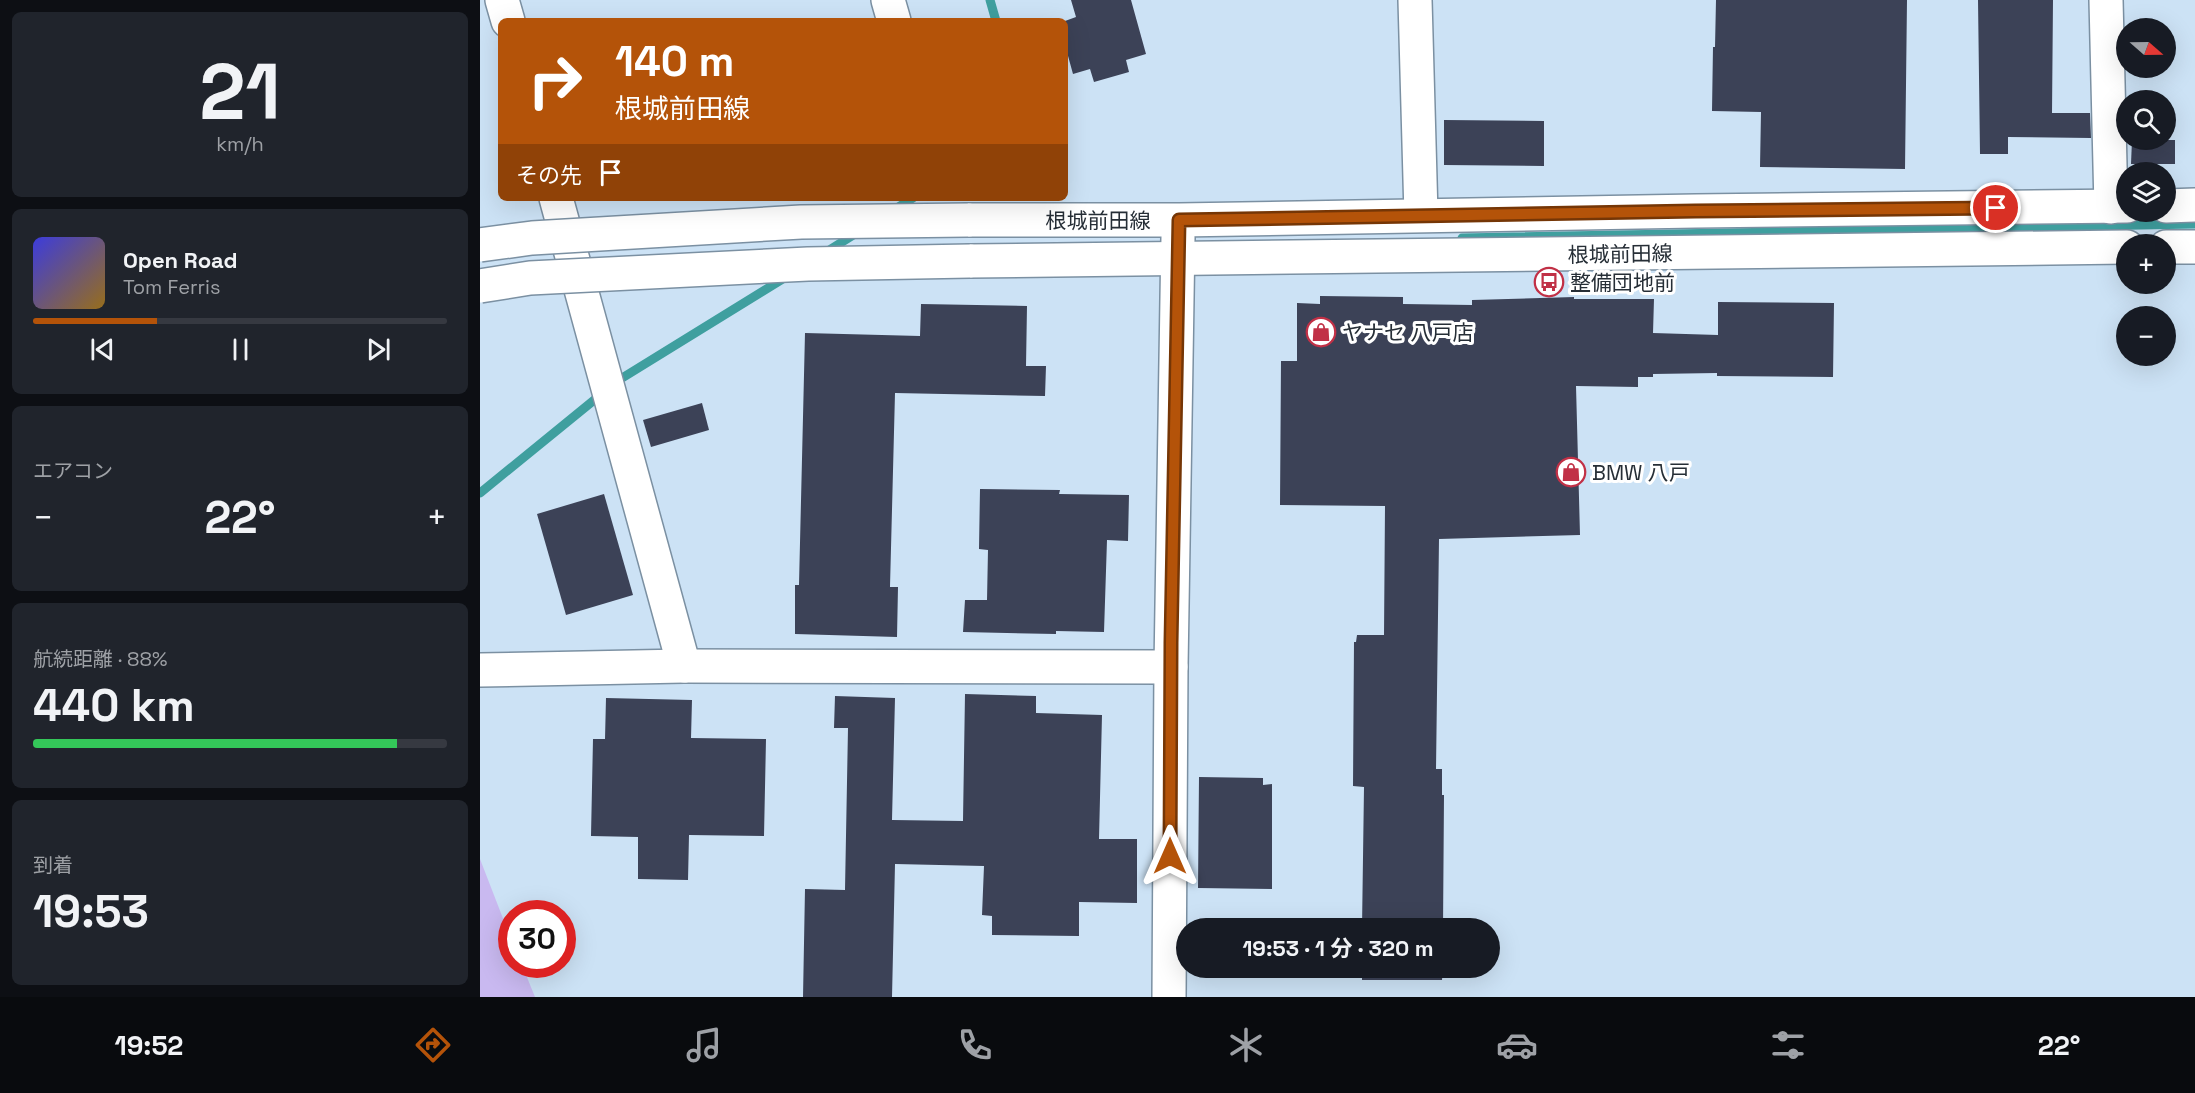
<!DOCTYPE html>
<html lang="ja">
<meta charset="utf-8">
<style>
:root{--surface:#171b24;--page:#20242c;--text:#f1f3f6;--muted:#9ea1a6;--line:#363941;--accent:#b45309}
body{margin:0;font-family:"Space Grotesk","Noto Sans JP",sans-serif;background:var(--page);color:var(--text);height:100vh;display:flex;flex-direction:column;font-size:22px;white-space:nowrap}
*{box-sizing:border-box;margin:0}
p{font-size:20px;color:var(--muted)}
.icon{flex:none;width:33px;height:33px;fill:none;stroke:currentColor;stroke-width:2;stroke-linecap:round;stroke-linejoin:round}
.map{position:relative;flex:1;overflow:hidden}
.panel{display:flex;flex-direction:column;gap:12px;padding:12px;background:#0d0f14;width:480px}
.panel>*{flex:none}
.banner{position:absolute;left:18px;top:18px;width:570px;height:183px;border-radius:9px;box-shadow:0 6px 24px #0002;background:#b45309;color:#fff;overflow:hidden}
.needle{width:39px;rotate:110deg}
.controls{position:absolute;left:1636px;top:18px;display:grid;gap:12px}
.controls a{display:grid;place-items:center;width:60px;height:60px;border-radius:50%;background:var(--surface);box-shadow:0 6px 24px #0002;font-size:30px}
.speed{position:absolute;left:18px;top:900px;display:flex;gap:12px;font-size:30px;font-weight:700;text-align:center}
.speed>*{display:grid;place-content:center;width:78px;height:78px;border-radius:50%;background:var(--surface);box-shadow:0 6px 24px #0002;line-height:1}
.speed .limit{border:9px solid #d22;background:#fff;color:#111}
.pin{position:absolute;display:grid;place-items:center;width:51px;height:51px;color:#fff;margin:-26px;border:3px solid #fff;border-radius:50%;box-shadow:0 2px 6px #0007}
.me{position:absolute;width:66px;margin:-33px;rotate:0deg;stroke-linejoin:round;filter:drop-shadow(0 0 4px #0008)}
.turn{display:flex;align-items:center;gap:21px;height:126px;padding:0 18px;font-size:27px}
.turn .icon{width:78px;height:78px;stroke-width:2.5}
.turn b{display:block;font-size:42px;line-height:51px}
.then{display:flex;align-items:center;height:57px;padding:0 18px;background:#0003;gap:12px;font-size:22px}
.big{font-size:45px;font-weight:700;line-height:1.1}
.panel .card{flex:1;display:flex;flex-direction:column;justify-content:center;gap:9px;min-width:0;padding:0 21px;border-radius:9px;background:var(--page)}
.panel .dial{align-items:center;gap:0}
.dial b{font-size:78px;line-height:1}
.song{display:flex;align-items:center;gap:18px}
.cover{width:72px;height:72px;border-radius:9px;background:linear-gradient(135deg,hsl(240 70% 55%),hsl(40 70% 35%))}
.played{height:6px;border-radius:3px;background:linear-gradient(90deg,var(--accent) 30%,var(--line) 30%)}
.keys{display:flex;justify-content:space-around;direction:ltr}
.heat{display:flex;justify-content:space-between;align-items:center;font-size:33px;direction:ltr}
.charge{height:9px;border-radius:4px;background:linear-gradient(90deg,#34c759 88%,var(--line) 0)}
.trip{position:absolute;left:696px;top:918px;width:324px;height:60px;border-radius:30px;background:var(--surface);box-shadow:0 6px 24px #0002;font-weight:700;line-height:60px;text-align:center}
.dock{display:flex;height:96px;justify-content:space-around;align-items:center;background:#090b0e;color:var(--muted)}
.dock .icon{width:42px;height:42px}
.dock .selected{color:var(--accent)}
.dock b{font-size:27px;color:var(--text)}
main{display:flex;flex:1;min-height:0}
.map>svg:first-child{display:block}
.green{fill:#c9b9f0}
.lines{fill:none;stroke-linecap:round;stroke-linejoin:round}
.stream{stroke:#3f9f9f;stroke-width:9}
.building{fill:#3c4257}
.minor-casing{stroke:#7b90a2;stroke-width:36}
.minor{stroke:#fff;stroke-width:33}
.minor-bridge-casing{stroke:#7b90a2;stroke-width:36;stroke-linecap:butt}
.minor-bridge{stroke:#fff;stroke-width:33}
.route-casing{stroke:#753606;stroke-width:15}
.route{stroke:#b45309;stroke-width:10}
.labels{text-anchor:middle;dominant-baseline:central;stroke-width:6;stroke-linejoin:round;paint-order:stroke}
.street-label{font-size:21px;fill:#262e36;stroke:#fff}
.poi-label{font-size:21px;fill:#262e36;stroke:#fff;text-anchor:start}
</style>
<main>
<section class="panel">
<div class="card dial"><b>21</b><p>km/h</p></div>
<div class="card">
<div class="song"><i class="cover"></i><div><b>Open Road</b><p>Tom Ferris</p></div></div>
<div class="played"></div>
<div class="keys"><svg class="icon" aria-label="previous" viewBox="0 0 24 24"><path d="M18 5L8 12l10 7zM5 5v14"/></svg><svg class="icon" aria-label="pause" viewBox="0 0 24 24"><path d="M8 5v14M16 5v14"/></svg><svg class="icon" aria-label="next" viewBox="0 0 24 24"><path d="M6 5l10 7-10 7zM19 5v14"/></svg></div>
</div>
<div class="card"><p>エアコン</p>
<div class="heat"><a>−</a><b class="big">22°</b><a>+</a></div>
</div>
<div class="card"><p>航続距離 · 88%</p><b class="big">440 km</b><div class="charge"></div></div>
<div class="card"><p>到着</p><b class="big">19:53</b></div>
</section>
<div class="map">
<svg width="1715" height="997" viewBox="0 0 1715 997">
<rect width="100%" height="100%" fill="#cce2f5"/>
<!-- green -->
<path class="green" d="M 0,859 L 31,939 L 32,964 L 42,965 L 55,997 L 0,997 Z"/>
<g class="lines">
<!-- stream -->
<g class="stream">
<path d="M 510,0 L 516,21"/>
<path d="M 415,209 L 433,198"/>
<path d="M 982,238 L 1715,224"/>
<path d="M 343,254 L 378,232"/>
<path d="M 134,383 L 306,277"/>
<path d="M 0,493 L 124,392"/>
</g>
</g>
<!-- building -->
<g class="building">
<path d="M 591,0 L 651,0 L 666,54 L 646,60 L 649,72 L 614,82 L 610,69 L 593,74 L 585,45 L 585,21 L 596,17 Z"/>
<path d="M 1236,0 L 1427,0 L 1425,169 L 1280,167 L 1281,112 L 1232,111 L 1233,47 L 1235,47 Z"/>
<path d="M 1498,0 L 1573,0 L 1572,113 L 1610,113 L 1611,138 L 1528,137 L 1528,154 L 1500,154 Z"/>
<path d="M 964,120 L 1064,121 L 1064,166 L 964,165 Z"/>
<path d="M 1652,140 L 1695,140 L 1695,164 L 1651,164 Z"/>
<path d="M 840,296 L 923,297 L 923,304 L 992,305 L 992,300 L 1094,297 L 1094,299 L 1174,299 L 1173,333 L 1238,335 L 1238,302 L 1354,303 L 1353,377 L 1237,376 L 1237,373 L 1173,374 L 1173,377 L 1158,377 L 1158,387 L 1096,386 L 1100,535 L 959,539 L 956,769 L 962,769 L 962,795 L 964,795 L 963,928 L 882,928 L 884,787 L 873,786 L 874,642 L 876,642 L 877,635 L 904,635 L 905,506 L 800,505 L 801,361 L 817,361 L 817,303 L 840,304 Z"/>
<path d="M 441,304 L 547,306 L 546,366 L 566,366 L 565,396 L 415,393 L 410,587 L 418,587 L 417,637 L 315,634 L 315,585 L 319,585 L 325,333 L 440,336 Z"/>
<path d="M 222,403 L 229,430 L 171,447 L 163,420 Z"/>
<path d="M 500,489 L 580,490 L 579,494 L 649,495 L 648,541 L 627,540 L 624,632 L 576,631 L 576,634 L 483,632 L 485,600 L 507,600 L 508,550 L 499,549 Z"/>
<path d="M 124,494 L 153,595 L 86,615 L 57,514 Z"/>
<path d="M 485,694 L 556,696 L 556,713 L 622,715 L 619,839 L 657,839 L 657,903 L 599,902 L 599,936 L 512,935 L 512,916 L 502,915 L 504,866 L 415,864 L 412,997 L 323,997 L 325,889 L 365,890 L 368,728 L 354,728 L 355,696 L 415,698 L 412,820 L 483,821 Z"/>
<path d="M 126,698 L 212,700 L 211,738 L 286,739 L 284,836 L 209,835 L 208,880 L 158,879 L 158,837 L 111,836 L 113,739 L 125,739 Z"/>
<path d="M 719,777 L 783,778 L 783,785 L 792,784 L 792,889 L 718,888 Z"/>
<path d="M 882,968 L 963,968 L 962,980 L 882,980 Z"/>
</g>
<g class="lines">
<!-- minor casing -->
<g class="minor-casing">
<g id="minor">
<path d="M 22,0 L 28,21"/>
<path d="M 408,0 L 414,21"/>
<path d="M 935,0 L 941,215"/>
<path d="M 1626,0 L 1631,207"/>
<path d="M 76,198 L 204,666"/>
<path d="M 1686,206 L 1715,205"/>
<path d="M 488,220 L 699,220 L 1216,211 L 1647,206"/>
<path d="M 1686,247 L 1715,247"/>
<path d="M 490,261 L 1647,247"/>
<path d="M 0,670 L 204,666 L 691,667"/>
<path d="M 689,997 L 691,667 L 698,237"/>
</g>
</g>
<!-- minor -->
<use href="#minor" class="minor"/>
<!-- minor-bridge casing -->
<g class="minor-bridge-casing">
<g id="minor-bridge">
<path d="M 0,245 L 52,238 L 321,222 L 488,220"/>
<path d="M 0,286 L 50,278 L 328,264 L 490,261"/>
</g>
</g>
<!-- minor-bridge -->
<use href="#minor-bridge" class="minor-bridge"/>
</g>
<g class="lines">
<!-- route casing -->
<g class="route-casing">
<path id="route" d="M 690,856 L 691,643 L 699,220 L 1215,211 L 1516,208"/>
</g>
<!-- route -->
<use href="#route" class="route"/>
</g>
<!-- icons -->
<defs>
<g id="bus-ring" transform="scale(1.5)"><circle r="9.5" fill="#fff" stroke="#c13046" stroke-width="1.5"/><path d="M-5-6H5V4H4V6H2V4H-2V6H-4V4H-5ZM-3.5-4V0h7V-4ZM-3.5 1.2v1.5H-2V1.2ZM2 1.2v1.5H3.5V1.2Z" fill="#c13046"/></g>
<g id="shop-ring" transform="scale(1.5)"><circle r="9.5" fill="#fff" stroke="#c13046" stroke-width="1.5"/><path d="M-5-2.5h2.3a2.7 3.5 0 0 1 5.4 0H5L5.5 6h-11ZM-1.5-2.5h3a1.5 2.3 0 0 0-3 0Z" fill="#c13046"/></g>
</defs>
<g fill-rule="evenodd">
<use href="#bus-ring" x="1069" y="282"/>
<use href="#shop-ring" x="841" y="332"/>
<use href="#shop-ring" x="1091" y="472"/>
</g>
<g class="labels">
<!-- street labels -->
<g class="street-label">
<text x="618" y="220">根城前田線</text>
<text transform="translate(1140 254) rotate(-1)">根城前田線</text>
</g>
<!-- poi labels -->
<g class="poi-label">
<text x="1090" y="282">整備団地前</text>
<text x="862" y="332">ヤナセ 八戸店</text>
<text x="1112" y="472">BMW 八戸</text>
</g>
</g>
</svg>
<div class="controls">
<a><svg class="needle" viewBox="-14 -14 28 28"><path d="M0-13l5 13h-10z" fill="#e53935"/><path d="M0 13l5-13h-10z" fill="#9ea1a6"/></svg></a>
<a><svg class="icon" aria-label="search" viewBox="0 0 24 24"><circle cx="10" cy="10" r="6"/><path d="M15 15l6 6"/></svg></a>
<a><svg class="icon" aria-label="layers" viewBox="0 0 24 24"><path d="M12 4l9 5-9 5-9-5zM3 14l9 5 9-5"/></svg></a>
<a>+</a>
<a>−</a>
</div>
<div class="speed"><div class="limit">30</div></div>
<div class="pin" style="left:1516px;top:208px;background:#d93025"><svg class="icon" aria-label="arrive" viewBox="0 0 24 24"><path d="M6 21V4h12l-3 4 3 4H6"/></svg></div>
<svg class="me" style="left:690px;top:856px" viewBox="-20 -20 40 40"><path d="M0-17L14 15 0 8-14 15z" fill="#b45309" stroke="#fff" stroke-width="4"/></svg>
<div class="trip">19:53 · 1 分 · 320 m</div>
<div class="banner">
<div class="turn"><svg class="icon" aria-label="right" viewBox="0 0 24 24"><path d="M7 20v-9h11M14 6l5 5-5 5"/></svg><div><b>140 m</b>根城前田線</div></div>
<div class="then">その先<svg class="icon" aria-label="arrive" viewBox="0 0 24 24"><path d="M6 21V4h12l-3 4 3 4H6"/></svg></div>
</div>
</div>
</main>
<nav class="dock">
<b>19:52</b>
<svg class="icon selected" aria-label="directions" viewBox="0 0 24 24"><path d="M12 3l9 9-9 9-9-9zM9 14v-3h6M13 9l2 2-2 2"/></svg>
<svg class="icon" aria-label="music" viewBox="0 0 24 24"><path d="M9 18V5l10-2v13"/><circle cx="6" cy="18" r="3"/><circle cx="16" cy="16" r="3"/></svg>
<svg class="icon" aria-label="phone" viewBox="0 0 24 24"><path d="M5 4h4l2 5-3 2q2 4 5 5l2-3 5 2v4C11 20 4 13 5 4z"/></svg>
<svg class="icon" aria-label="climate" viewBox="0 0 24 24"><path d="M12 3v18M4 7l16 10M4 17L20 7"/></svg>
<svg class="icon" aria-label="car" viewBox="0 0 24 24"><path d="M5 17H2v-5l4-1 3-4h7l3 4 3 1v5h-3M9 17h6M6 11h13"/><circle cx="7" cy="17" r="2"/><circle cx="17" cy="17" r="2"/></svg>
<svg class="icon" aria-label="filters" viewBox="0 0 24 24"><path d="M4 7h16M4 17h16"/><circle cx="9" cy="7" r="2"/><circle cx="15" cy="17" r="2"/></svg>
<b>22°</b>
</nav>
